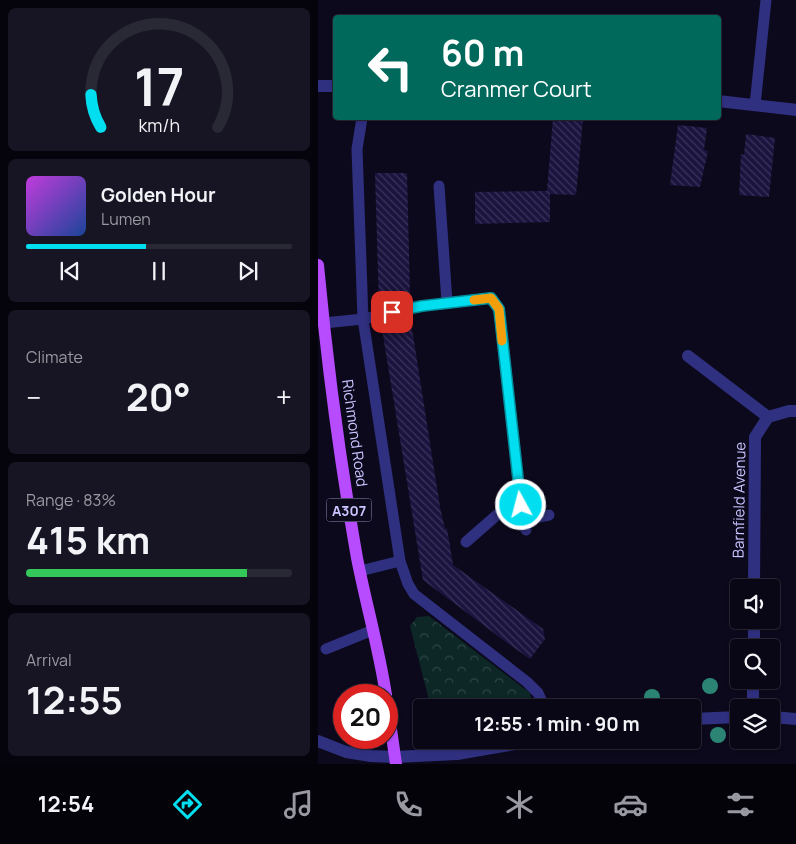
<!DOCTYPE html>
<meta charset="utf-8">
<style>
:root{--surface:#090716;--page:#171523;--text:#f1f3f6;--muted:#9999a1;--line:#292835;--accent:#00def0}
body{margin:0;font-family:Manrope,sans-serif;background:var(--page);color:var(--text);height:100vh;display:flex;flex-direction:column;font-size:19px;white-space:nowrap}
*{box-sizing:border-box;margin:0}
p{font-size:16px;color:var(--muted)}
.icon{flex:none;width:28px;height:28px;fill:none;stroke:currentColor;stroke-width:2;stroke-linecap:round;stroke-linejoin:round}
.map{position:relative;flex:1;overflow:hidden}
.drawer{display:flex;flex-direction:column;gap:8px;padding:8px;background:#05040c;width:318px}
.drawer>*{flex:none}
.banner{position:absolute;left:15px;top:15px;width:388px;height:105px;border-radius:5px;box-shadow:0 1px 4px #0004,0 0 0 1px var(--line);background:#00695c;color:#fff;overflow:hidden}
.tools{position:absolute;left:412px;top:579px;display:grid;gap:10px}
.tools a{display:grid;place-items:center;width:50px;height:50px;border-radius:5px;background:var(--surface);box-shadow:0 1px 4px #0004,0 0 0 1px var(--line);font-size:25px}
.speed{position:absolute;left:15px;top:684px;display:flex;gap:10px;font-size:25px;font-weight:700;text-align:center}
.speed>*{display:grid;place-content:center;width:65px;height:65px;border-radius:50%;background:var(--surface);box-shadow:0 1px 4px #0004,0 0 0 1px var(--line);line-height:1}
.speed .limit{border:8px solid #d22;background:#fff;color:#111}
.pin{position:absolute;display:grid;place-items:center;width:42px;height:42px;color:#fff;margin:-21px;border-radius:10px;box-shadow:0 2px 8px #0006}
.me{position:absolute;width:55px;margin:-28px;rotate:353deg;stroke-linejoin:round;filter:drop-shadow(0 0 4px #0008)}
.turn{display:flex;align-items:center;gap:18px;height:105px;padding:0 25px;font-size:22px}
.turn .icon{width:65px;height:65px;stroke-width:2.5}
.turn b{display:block;font-size:35px;line-height:42px}
.big{font-size:38px;font-weight:700;line-height:1.1}
.drawer .widget{flex:1;display:flex;flex-direction:column;justify-content:center;gap:8px;min-width:0;padding:0 18px;border-radius:8px;background:var(--page)}
.drawer .dial{align-items:center;gap:0}
.dial svg{height:130px;overflow:visible;fill:none;stroke:var(--line);stroke-width:7;stroke-linecap:round;text-anchor:middle}
.dial text{fill:var(--text);stroke:none}
.song{display:flex;align-items:center;gap:15px}
.cover{width:60px;height:60px;border-radius:8px;background:linear-gradient(135deg,hsl(290 70% 55%),hsl(220 70% 35%))}
.played{height:5px;border-radius:2px;background:linear-gradient(90deg,var(--accent) 45%,var(--line) 45%)}
.keys{display:flex;justify-content:space-around;direction:ltr}
.heat{display:flex;justify-content:space-between;align-items:center;font-size:28px;direction:ltr}
.charge{height:8px;border-radius:4px;background:linear-gradient(90deg,#34c759 83%,var(--line) 0)}
.trip{position:absolute;left:95px;top:699px;width:288px;height:50px;border-radius:5px;background:var(--surface);box-shadow:0 1px 4px #0004,0 0 0 1px var(--line);font-weight:700;line-height:50px;text-align:center}
.tabs{display:flex;height:80px;justify-content:space-around;align-items:center;background:#040309;color:var(--muted)}
.tabs .icon{width:35px;height:35px}
.tabs .selected{color:var(--accent)}
.tabs b{font-size:22px;color:var(--text)}
main{display:flex;flex:1;min-height:0}
.map>svg:first-child{display:block}
.forest{fill:url(#forest-crowns)}
.building{fill:url(#building-back-hatch)}
.lines{fill:none;stroke-linecap:round;stroke-linejoin:round}
.service{stroke:#303081;stroke-width:11}
.minor{stroke:#303081;stroke-width:12}
.tertiary{stroke:#303081;stroke-width:12}
.primary{stroke:#b74cff;stroke-width:12}
.tree{fill:#2c8574}
.route-casing{stroke:#00909c;stroke-width:12}
.route{stroke:#00def0;stroke-width:9}
.slow{stroke:#f59e0b;stroke-width:9}
.labels{text-anchor:middle;dominant-baseline:central;stroke-width:5;stroke-linejoin:round;paint-order:stroke}
.shield{fill:#0c091d;stroke:#918dbb;stroke-width:1}
.shield-label{font-size:14px;font-weight:bold;fill:#cac5ff}
.street-label{font-size:15px;fill:#cac5ff;stroke:#0c091d}
</style>
<main>
<section class="drawer">
<div class="widget dial"><svg viewBox="0 0 100 80">
<path d="M14 69A42 42 0 1 1 86 69"/>
<path d="M14 69A42 42 0 0 1 8 49" stroke="#00def0"/>
<text x="50" y="56" font-size="32" font-weight="700">17</text>
<text x="50" y="72" font-size="11">km/h</text>
</svg></div>
<div class="widget">
<div class="song"><i class="cover"></i><div><b>Golden Hour</b><p>Lumen</p></div></div>
<div class="played"></div>
<div class="keys"><svg class="icon" aria-label="previous" viewBox="0 0 24 24"><path d="M18 5L8 12l10 7zM5 5v14"/></svg><svg class="icon" aria-label="pause" viewBox="0 0 24 24"><path d="M8 5v14M16 5v14"/></svg><svg class="icon" aria-label="next" viewBox="0 0 24 24"><path d="M6 5l10 7-10 7zM19 5v14"/></svg></div>
</div>
<div class="widget"><p>Climate</p>
<div class="heat"><a>−</a><b class="big">20°</b><a>+</a></div>
</div>
<div class="widget"><p>Range · 83%</p><b class="big">415 km</b><div class="charge"></div></div>
<div class="widget"><p>Arrival</p><b class="big">12:55</b></div>
</section>
<div class="map">
<svg width="479" height="764" viewBox="0 0 479 764">
<defs>
<pattern id="forest-crowns" width="20" height="18" patternUnits="userSpaceOnUse" patternTransform="scale(1.25)"><rect width="20" height="18" fill="#0c2725"/><path d="M2 6a3 3 0 1 1 6 0M12 15a3 3 0 1 1 6 0" fill="none" stroke="#2e4546"/></pattern>
<pattern id="building-back-hatch" width="6" height="6" patternUnits="userSpaceOnUse" patternTransform="scale(1.25)"><rect width="6" height="6" fill="#1b143f"/><path d="M-1 5l2 2M0 0l6 6M5-1l2 2" fill="none" stroke="#3b355c"/></pattern>
</defs>
<rect width="100%" height="100%" fill="#0c091d"/>
<!-- forest -->
<path class="forest" d="M 111,616 L 212,693 L 215,707 L 114,707 L 111,700 L 92,626 L 99,617 Z"/>
<!-- building -->
<g class="building">
<path d="M 235,118 L 265,119 L 258,195 L 232,194 L 232,222 L 157,224 L 157,192 L 229,191 Z"/>
<path d="M 360,125 L 389,128 L 386,150 L 390,151 L 382,187 L 352,185 Z"/>
<path d="M 428,134 L 457,138 L 451,197 L 421,195 L 423,154 L 426,155 Z"/>
<path d="M 57,173 L 89,173 L 92,295 L 89,295 L 90,301 L 61,308 Z"/>
<path d="M 92,316 L 122,507 L 127,529 L 129,528 L 135,565 L 225,629 L 227,639 L 212,659 L 188,642 L 105,580 L 63,323 Z"/>
</g>
<g class="lines">
<!-- service -->
<g class="service">
<path d="M 437,105 L 448,0"/>
<path d="M 44,118 L 39,149 L 45,319 L 82,561 L 90,584 L 96,594 L 209,682 L 220,693 L 227,708"/>
<path d="M 121,186 L 129,302"/>
<path d="M 6,323 L 45,319 L 104,306 L 173,298 L 181,309 L 203,505 L 208,530"/>
<path d="M 206,520 L 231,515"/>
<path d="M 148,542 L 180,514 L 203,505"/>
<path d="M 42,571 L 82,561"/>
<path d="M 8,649 L 55,630"/>
</g>
<!-- minor -->
<g class="minor">
<path d="M 0,86 L 18,86"/>
<path d="M 400,101 L 479,110"/>
<path d="M 370,356 L 450,417"/>
<path d="M 436,588 L 437,437 L 450,417 L 471,411 L 479,411"/>
<path d="M 436,648 L 436,620"/>
<path d="M 435,708 L 435,680"/>
</g>
<!-- tertiary -->
<g class="tertiary">
<path d="M 454,717 L 479,719"/>
<path d="M 374,719 L 421,717"/>
<path d="M 0,741 L 28,752 L 53,756 L 77,757 L 139,754 L 220,740"/>
</g>
<!-- primary -->
<g class="primary">
<path d="M 0,265 C 9,363 22,461 39,558 C 48,604 61,649 68,695"/>
<path d="M 69,701 L 78,764"/>
</g>
</g>
<!-- trees -->
<g class="tree">
<circle cx="392" cy="686" r="8"/>
<circle cx="334" cy="697" r="8"/>
<circle cx="400" cy="735" r="8"/>
</g>
<g class="lines">
<!-- route casing -->
<g class="route-casing">
<path id="route" d="M 74,312 L 104,306 L 173,298 L 181,309 L 203,505"/>
</g>
<!-- route -->
<use href="#route" class="route"/>
<!-- slow -->
<path class="slow" d="M 156,300 L 173,298 L 181,309 L 184,341"/>
</g>
<g class="labels">
<!-- shield labels -->
<rect class="shield" x="8.5" y="498.5" width="45" height="23" rx="4"/>
<g class="shield-label">
<text x="31" y="510">A307</text>
</g>
<!-- street labels -->
<g class="street-label">
<text transform="translate(37 433) rotate(82)">Richmond Road</text>
<text transform="translate(421 500) rotate(-89)">Barnfield Avenue</text>
</g>
</g>
</svg>
<div class="tools">
<a><svg class="icon" aria-label="sound" viewBox="0 0 24 24"><path d="M4 9h4l5-4v14l-5-4H4zM17 9q2 3 0 6"/></svg></a>
<a><svg class="icon" aria-label="search" viewBox="0 0 24 24"><circle cx="10" cy="10" r="6"/><path d="M15 15l6 6"/></svg></a>
<a><svg class="icon" aria-label="layers" viewBox="0 0 24 24"><path d="M12 4l9 5-9 5-9-5zM3 14l9 5 9-5"/></svg></a>
</div>
<div class="speed"><div class="limit">20</div></div>
<div class="pin" style="left:74px;top:312px;background:#d93025"><svg class="icon" aria-label="arrive" viewBox="0 0 24 24"><path d="M6 21V4h12l-3 4 3 4H6"/></svg></div>
<svg class="me" style="left:203px;top:505px" viewBox="-20 -20 40 40"><circle r="17" fill="#00def0" stroke="#fff" stroke-width="3"/><path d="M0-11L8 9 0 5-8 9z" fill="#fff"/></svg>
<div class="trip">12:55 · 1 min · 90 m</div>
<div class="banner">
<div class="turn"><svg class="icon" aria-label="left" viewBox="0 0 24 24"><path d="M17 20v-9H6M10 6l-5 5 5 5"/></svg><div><b>60 m</b>Cranmer Court</div></div>
</div>
</div>
</main>
<nav class="tabs">
<b>12:54</b>
<svg class="icon selected" aria-label="directions" viewBox="0 0 24 24"><path d="M12 3l9 9-9 9-9-9zM9 14v-3h6M13 9l2 2-2 2"/></svg>
<svg class="icon" aria-label="music" viewBox="0 0 24 24"><path d="M9 18V5l10-2v13"/><circle cx="6" cy="18" r="3"/><circle cx="16" cy="16" r="3"/></svg>
<svg class="icon" aria-label="phone" viewBox="0 0 24 24"><path d="M5 4h4l2 5-3 2q2 4 5 5l2-3 5 2v4C11 20 4 13 5 4z"/></svg>
<svg class="icon" aria-label="climate" viewBox="0 0 24 24"><path d="M12 3v18M4 7l16 10M4 17L20 7"/></svg>
<svg class="icon" aria-label="car" viewBox="0 0 24 24"><path d="M5 17H2v-5l4-1 3-4h7l3 4 3 1v5h-3M9 17h6M6 11h13"/><circle cx="7" cy="17" r="2"/><circle cx="17" cy="17" r="2"/></svg>
<svg class="icon" aria-label="filters" viewBox="0 0 24 24"><path d="M4 7h16M4 17h16"/><circle cx="9" cy="7" r="2"/><circle cx="15" cy="17" r="2"/></svg>
</nav>
